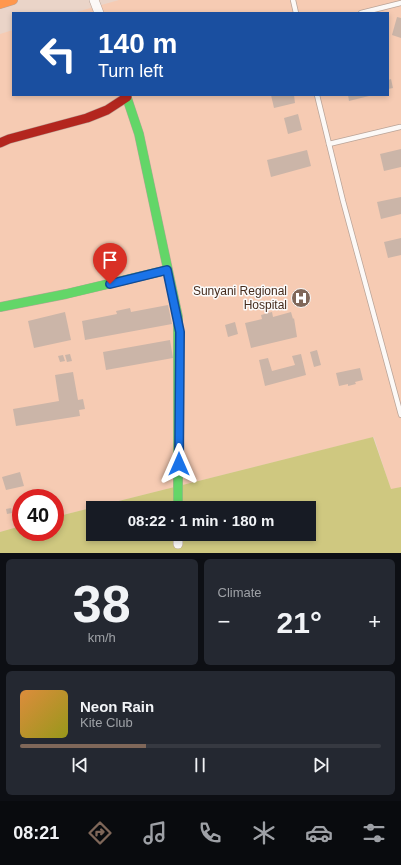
<!DOCTYPE html>
<meta charset="utf-8">
<style>
:root{--surface:#171b24;--page:#242831;--text:#f1f3f6;--muted:#9ea1a6;--line:#363941;--accent:#7f6759}
body{margin:0;font-family:Arial,sans-serif;background:var(--page);color:var(--text);height:100vh;display:flex;flex-direction:column;font-size:15px;white-space:nowrap}
*{box-sizing:border-box;margin:0}
p{font-size:13px;color:var(--muted)}
.icon{flex:none;width:22px;height:22px;fill:none;stroke:currentColor;stroke-width:2;stroke-linecap:round;stroke-linejoin:round}
.map{position:relative;height:553px;overflow:hidden}
.drawer{display:flex;flex-direction:column;gap:6px;padding:6px;background:#0d0f14;flex:1}
.drawer>*{flex:none}
.top-card{position:absolute;left:12px;top:12px;width:377px;height:84px;border-radius:0px;box-shadow:0 2px 6px #0003;background:#1a4fa0;color:#fff;overflow:hidden}
.speed{position:absolute;left:12px;top:489px;display:flex;gap:8px;font-size:20px;font-weight:700;text-align:center}
.speed>*{display:grid;place-content:center;width:52px;height:52px;border-radius:50%;background:var(--surface);box-shadow:0 2px 6px #0003;line-height:1}
.speed .limit{border:6px solid #d22;background:#fff;color:#111}
.pin{position:absolute;display:grid;place-items:center;width:34px;height:34px;color:#fff;margin:-41px -17px;border-radius:50% 50% 50% 0;rotate:-45deg;box-shadow:0 0 4px #0007}
.pin .icon{rotate:45deg}
.me{position:absolute;width:44px;margin:-22px;rotate:0deg;stroke-linejoin:round;filter:drop-shadow(0 0 3px #0008)}
.turn{display:flex;align-items:center;gap:14px;height:84px;padding:0 20px;font-size:18px}
.turn .icon{width:52px;height:52px;stroke-width:2.5}
.turn b{display:block;font-size:28px;line-height:34px}
.big{font-size:30px;font-weight:800;line-height:1.1}
.drawer .card{flex:1;display:flex;flex-direction:column;justify-content:center;gap:6px;min-width:0;padding:0 14px;border-radius:6px;background:var(--page)}
.drawer .dial{align-items:center;gap:0}
.dial b{font-size:52px;line-height:1}
.song{display:flex;align-items:center;gap:12px}
.cover{width:48px;height:48px;border-radius:6px;background:linear-gradient(135deg,hsl(30 70% 55%),hsl(60 70% 35%))}
.played{height:4px;border-radius:2px;background:linear-gradient(90deg,var(--accent) 35%,var(--line) 35%)}
.keys{display:flex;justify-content:space-around;direction:ltr}
.heat{display:flex;justify-content:space-between;align-items:center;font-size:22px;direction:ltr}
.drawer .tiles{flex:1;display:grid;gap:6px;grid-template-columns:1fr 1fr}
.card:last-child{grid-column:span 2}
.trip{position:absolute;left:86px;top:501px;width:230px;height:40px;border-radius:0px;background:var(--surface);box-shadow:0 2px 6px #0003;font-weight:800;line-height:40px;text-align:center}
.tabs{display:flex;height:64px;justify-content:space-around;align-items:center;background:#090b0e;color:var(--muted)}
.tabs .icon{width:28px;height:28px}
.tabs .current{color:var(--accent)}
.tabs b{font-size:18px;color:var(--text)}
.map>svg:first-child{display:block}
.built{fill:#f6cbb3}
.green{fill:#cfc880;fill-rule:evenodd}
.building{fill:#cbb5a8}
.lines{fill:none;stroke-linecap:round;stroke-linejoin:round}
.lane-casing{stroke:#baa498;stroke-width:6}
.street-casing{stroke:#baa498;stroke-width:10}
.fast-casing{stroke:#baa498;stroke-width:10}
.slow-casing{stroke:#baa498;stroke-width:10}
.jam-casing{stroke:#baa498;stroke-width:10}
.lane{stroke:#fcf9f7;stroke-width:4.5}
.street{stroke:#fcf9f7;stroke-width:9}
.fast{stroke:#63d668;stroke-width:9}
.slow{stroke:#ff974d;stroke-width:9}
.jam{stroke:#b3261e;stroke-width:9}
.route-casing{stroke:#114b97;stroke-width:10}
.route{stroke:#1a73e8;stroke-width:7}
.labels{text-anchor:middle;dominant-baseline:central;stroke-width:3;stroke-linejoin:round;paint-order:stroke}
.poi-label{font-size:12px;fill:#462c1d;stroke:#fbfbfb;text-anchor:end}
</style>
<div class="map">
<svg width="401" height="553" viewBox="0 0 401 553">
<rect width="100%" height="100%" fill="#ead4c8"/>
<!-- built -->
<path class="built" d="M 119,0 L 401,0 L 401,487 L 391,490 L 374,437 L 55,517 L 55,498 L 21,498 L 21,526 L 0,532 L 0,34 L 13,30 L 13,95 L 388,95 L 388,13 L 73,13 Z"/>
<!-- green -->
<path class="green" d="M 373,437 L 391,489 L 401,487 L 401,553 L 0,553 L 0,532 L 21,526 L 21,532 L 55,532 L 55,517 ZM 93,508 L 309,508 L 309,534 L 93,534 Z"/>
<!-- building -->
<g class="building">
<path d="M 397,17 L 401,18 L 401,38 L 392,35 Z"/>
<path d="M 391,79 L 393,88 L 388,89 L 388,80 Z"/>
<path d="M 271,95 L 294,95 L 295,103 L 274,108 Z"/>
<path d="M 348,95 L 369,95 L 369,96 L 349,101 Z"/>
<path d="M 298,114 L 302,130 L 288,134 L 284,118 Z"/>
<path d="M 401,149 L 401,167 L 384,171 L 380,154 Z"/>
<path d="M 307,150 L 311,166 L 271,177 L 267,160 Z"/>
<path d="M 401,197 L 401,214 L 381,219 L 377,202 Z"/>
<path d="M 401,238 L 401,255 L 388,258 L 384,242 Z"/>
<path d="M 168,305 L 172,324 L 85,340 L 82,321 L 117,314 L 116,311 L 130,308 L 131,312 Z"/>
<path d="M 65,312 L 71,340 L 34,348 L 28,321 Z"/>
<path d="M 272,312 L 273,317 L 291,312 L 293,319 L 294,318 L 297,337 L 251,348 L 245,323 L 262,319 L 261,315 Z"/>
<path d="M 235,322 L 238,334 L 228,337 L 225,325 Z"/>
<path d="M 170,340 L 173,358 L 106,370 L 103,352 Z"/>
<path d="M 317,350 L 321,365 L 314,367 L 310,352 Z"/>
<path d="M 70,354 L 72,361 L 67,362 L 65,355 Z"/>
<path d="M 301,354 L 306,375 L 265,386 L 259,360 L 268,358 L 272,371 L 295,365 L 292,356 Z"/>
<path d="M 63,355 L 65,361 L 60,362 L 58,356 Z"/>
<path d="M 360,368 L 363,380 L 355,382 L 356,384 L 348,386 L 348,384 L 339,386 L 336,373 Z"/>
<path d="M 73,372 L 78,400 L 83,399 L 85,409 L 79,410 L 80,416 L 16,426 L 13,409 L 59,401 L 55,375 Z"/>
<path d="M 20,472 L 24,486 L 6,490 L 2,477 Z"/>
<path d="M 11,508 L 12,513 L 7,514 L 6,509 Z"/>
</g>
<g class="lines">
<!-- lane casing -->
<g class="lane-casing">
<g id="lane">
<path d="M 293,0 L 296,13"/>
<path d="M 361,13 L 401,3"/>
<path d="M 317,95 L 343,201 L 401,415"/>
<path d="M 329,144 L 400,127"/>
</g>
</g>
<!-- street casing -->
<g class="street-casing">
<g id="street">
<path d="M 94,0 L 99,13"/>
<path d="M 178,544 L 178,534"/>
</g>
</g>
<!-- fast casing -->
<g class="fast-casing">
<g id="fast">
<path d="M 126,95 L 139,134 L 178,317 L 178,508"/>
<path d="M 0,307 L 66,294 L 167,270"/>
</g>
</g>
<!-- slow casing -->
<g class="slow-casing">
<path id="slow" d="M 0,4 L 13,0"/>
</g>
<!-- jam casing -->
<g class="jam-casing">
<path id="jam" d="M 0,143 L 9,139 L 87,118 L 107,110 L 127,97"/>
</g>
<!-- lane -->
<use href="#lane" class="lane"/>
<!-- street -->
<use href="#street" class="street"/>
<!-- fast -->
<use href="#fast" class="fast"/>
<!-- slow -->
<use href="#slow" class="slow"/>
<!-- jam -->
<use href="#jam" class="jam"/>
</g>
<g class="lines">
<!-- route casing -->
<g class="route-casing">
<path id="route" d="M 110,284 L 167,270 L 180,332 L 179,464"/>
</g>
<!-- route -->
<use href="#route" class="route"/>
</g>
<!-- icons -->
<defs>
<g id="hospital-disc" transform="scale(1)"><circle r="9.5" fill="#7f6759" stroke="#fbfbfb"/><path d="M-5-5h3v3.5h4V-5h3V5h-3V1.5h-4V5h-3Z" fill="#fff"/></g>
</defs>
<g fill-rule="evenodd">
<use href="#hospital-disc" x="301" y="298"/>
</g>
<g class="labels">
<!-- poi labels -->
<g class="poi-label">
<text x="287" y="291">Sunyani Regional<tspan x="287" dy="14">Hospital</tspan></text>
</g>
</g>
</svg>
<div class="speed"><div class="limit">40</div></div>
<div class="pin" style="left:110px;top:284px;background:#d93025"><svg class="icon" aria-label="arrive" viewBox="0 0 24 24"><path d="M6 21V4h12l-3 4 3 4H6"/></svg></div>
<svg class="me" style="left:179px;top:464px" viewBox="-20 -20 40 40"><path d="M0-17L14 15 0 8-14 15z" fill="#1a73e8" stroke="#fff" stroke-width="4"/></svg>
<div class="trip">08:22 · 1 min · 180 m</div>
<div class="top-card">
<div class="turn"><svg class="icon" aria-label="left" viewBox="0 0 24 24"><path d="M17 20v-9H6M10 6l-5 5 5 5"/></svg><div><b>140 m</b>Turn left</div></div>
</div>
</div>
<section class="drawer">
<div class="tiles">
<div class="card dial"><b>38</b><p>km/h</p></div>
<div class="card"><p>Climate</p>
<div class="heat"><a>−</a><b class="big">21°</b><a>+</a></div>
</div>
<div class="card">
<div class="song"><i class="cover"></i><div><b>Neon Rain</b><p>Kite Club</p></div></div>
<div class="played"></div>
<div class="keys"><svg class="icon" aria-label="previous" viewBox="0 0 24 24"><path d="M18 5L8 12l10 7zM5 5v14"/></svg><svg class="icon" aria-label="pause" viewBox="0 0 24 24"><path d="M8 5v14M16 5v14"/></svg><svg class="icon" aria-label="next" viewBox="0 0 24 24"><path d="M6 5l10 7-10 7zM19 5v14"/></svg></div>
</div>
</div>
</section>
<nav class="tabs">
<b>08:21</b>
<svg class="icon current" aria-label="directions" viewBox="0 0 24 24"><path d="M12 3l9 9-9 9-9-9zM9 14v-3h6M13 9l2 2-2 2"/></svg>
<svg class="icon" aria-label="music" viewBox="0 0 24 24"><path d="M9 18V5l10-2v13"/><circle cx="6" cy="18" r="3"/><circle cx="16" cy="16" r="3"/></svg>
<svg class="icon" aria-label="phone" viewBox="0 0 24 24"><path d="M5 4h4l2 5-3 2q2 4 5 5l2-3 5 2v4C11 20 4 13 5 4z"/></svg>
<svg class="icon" aria-label="climate" viewBox="0 0 24 24"><path d="M12 3v18M4 7l16 10M4 17L20 7"/></svg>
<svg class="icon" aria-label="car" viewBox="0 0 24 24"><path d="M5 17H2v-5l4-1 3-4h7l3 4 3 1v5h-3M9 17h6M6 11h13"/><circle cx="7" cy="17" r="2"/><circle cx="17" cy="17" r="2"/></svg>
<svg class="icon" aria-label="filters" viewBox="0 0 24 24"><path d="M4 7h16M4 17h16"/><circle cx="9" cy="7" r="2"/><circle cx="15" cy="17" r="2"/></svg>
</nav>
